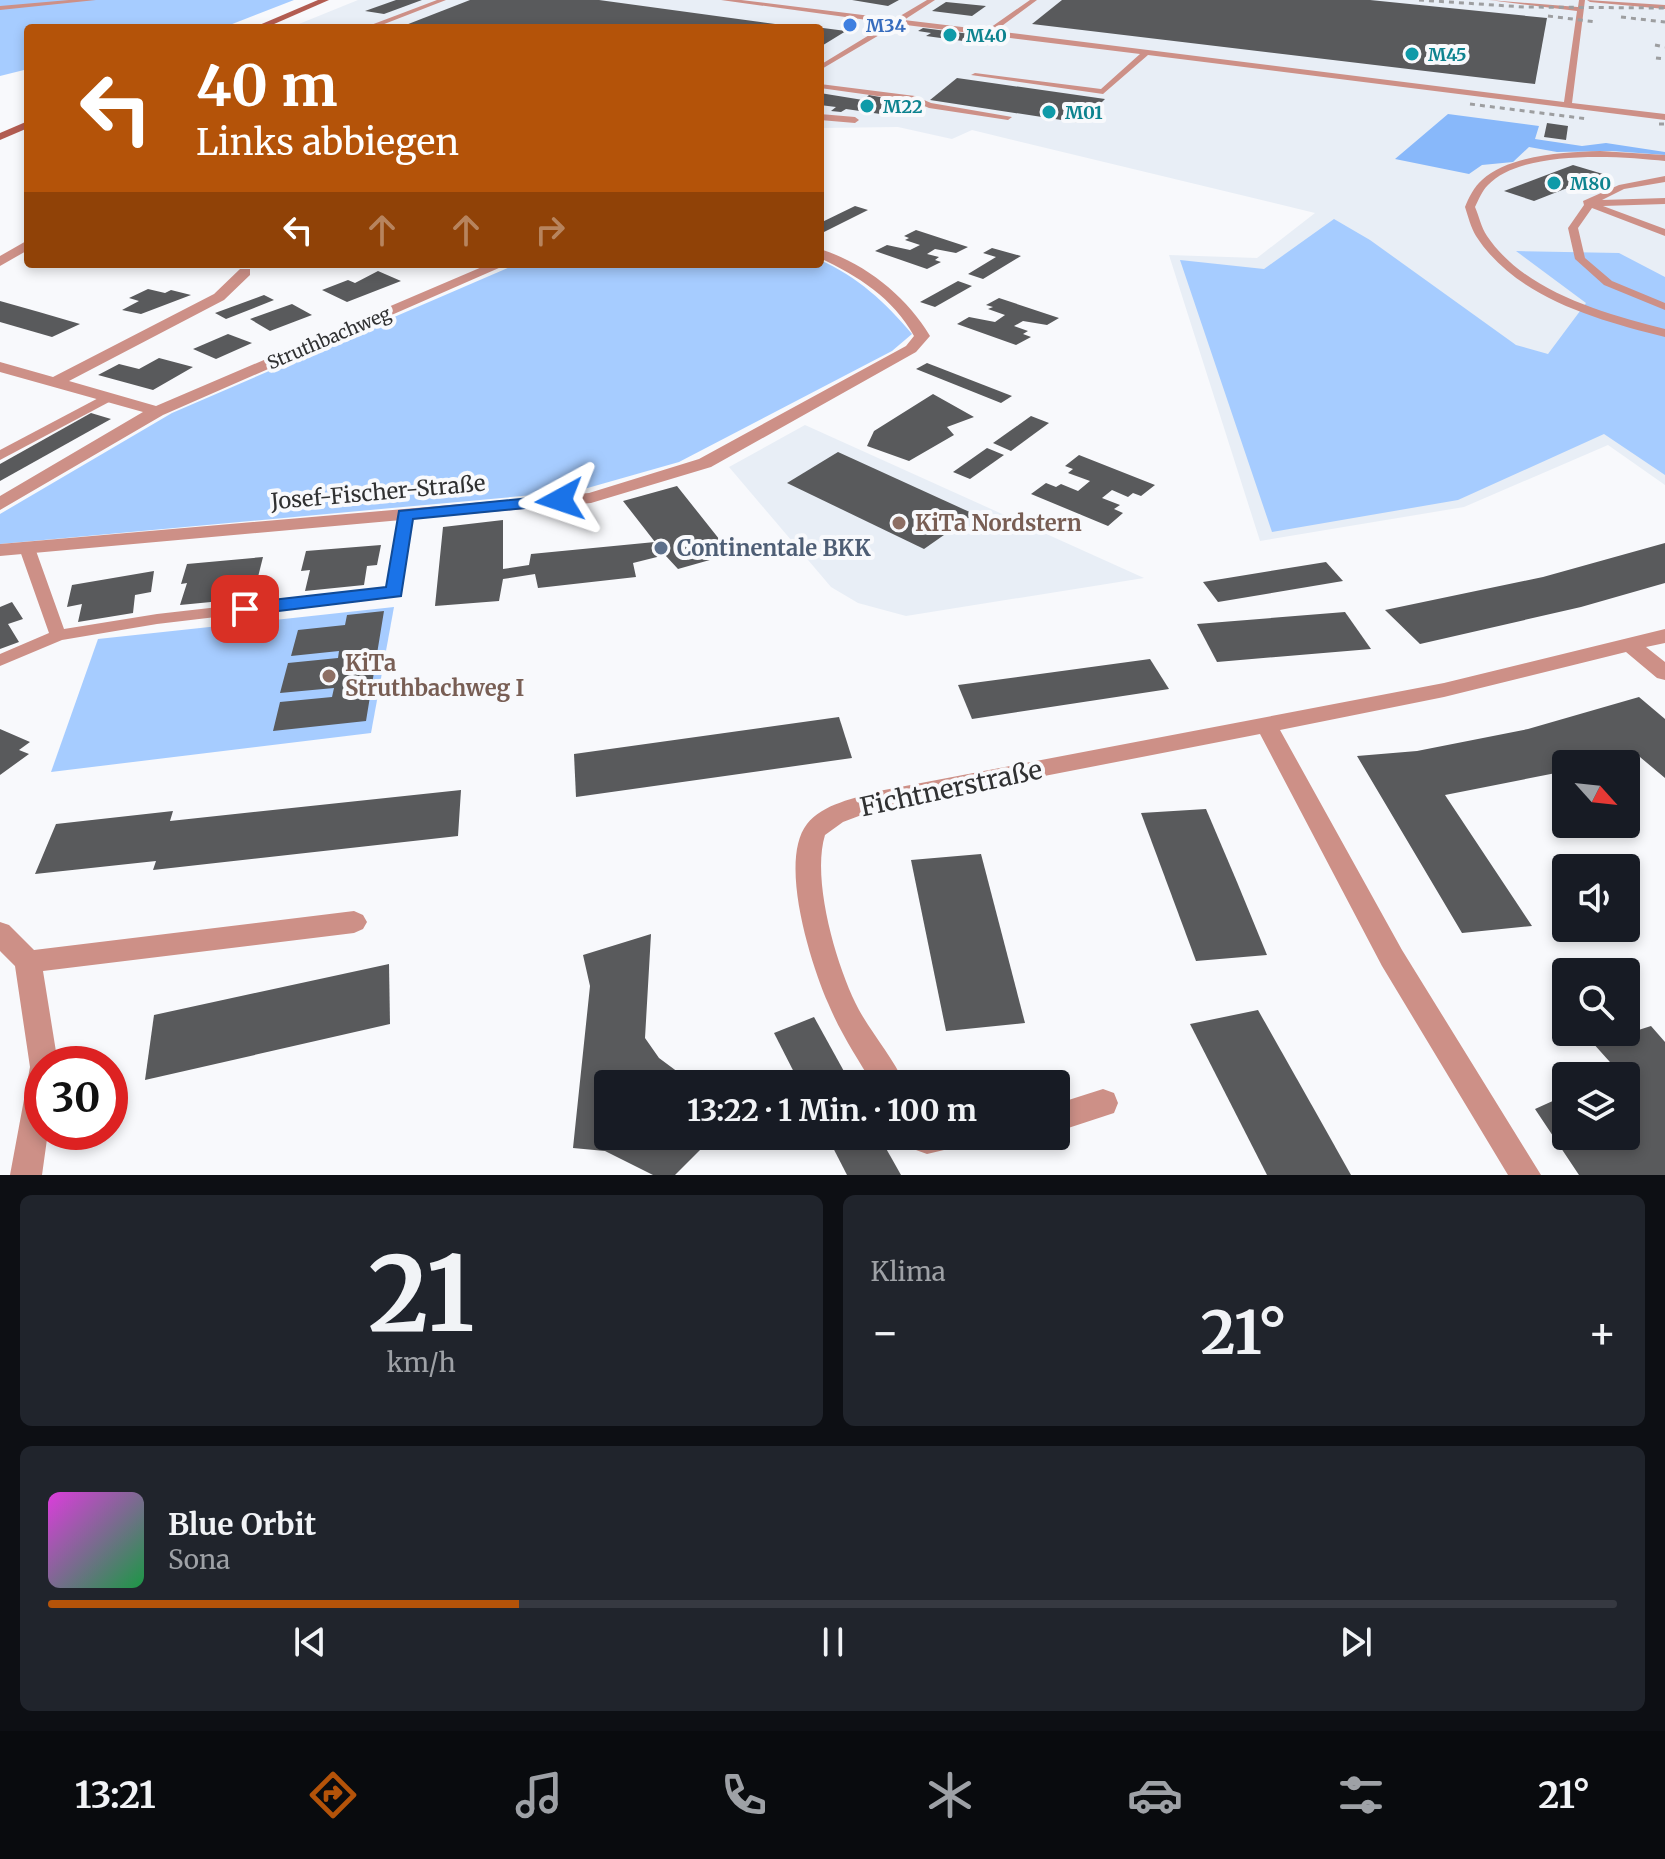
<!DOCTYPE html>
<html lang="de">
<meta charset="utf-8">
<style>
:root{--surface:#171b24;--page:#20242c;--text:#f1f3f6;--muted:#9ea1a6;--line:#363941;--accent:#b45309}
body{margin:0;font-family:Merriweather,serif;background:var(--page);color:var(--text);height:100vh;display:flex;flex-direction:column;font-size:30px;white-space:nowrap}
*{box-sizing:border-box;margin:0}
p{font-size:26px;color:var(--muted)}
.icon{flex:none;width:44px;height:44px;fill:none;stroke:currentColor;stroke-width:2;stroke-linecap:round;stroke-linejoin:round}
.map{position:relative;height:1175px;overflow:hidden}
.panel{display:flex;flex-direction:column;gap:20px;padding:20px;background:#0d0f14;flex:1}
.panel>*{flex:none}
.guide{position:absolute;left:24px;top:24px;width:800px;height:244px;border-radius:8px;box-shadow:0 4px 12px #0003;background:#b45309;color:#fff;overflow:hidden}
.needle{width:52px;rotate:117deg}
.buttons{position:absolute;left:1552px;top:750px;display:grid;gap:16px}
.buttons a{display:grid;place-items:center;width:88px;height:88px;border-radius:8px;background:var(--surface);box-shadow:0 4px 12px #0003;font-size:40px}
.speed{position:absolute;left:24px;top:1046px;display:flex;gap:16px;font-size:40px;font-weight:700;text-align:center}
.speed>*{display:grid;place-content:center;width:104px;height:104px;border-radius:50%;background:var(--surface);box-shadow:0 4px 12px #0003;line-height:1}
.speed .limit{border:12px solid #d22;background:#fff;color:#111}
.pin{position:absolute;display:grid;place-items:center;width:68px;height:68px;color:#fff;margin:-34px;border-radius:16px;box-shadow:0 4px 12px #0006}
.me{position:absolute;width:88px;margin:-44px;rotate:265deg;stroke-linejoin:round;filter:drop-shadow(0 0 6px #0008)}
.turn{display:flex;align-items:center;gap:28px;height:168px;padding:0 40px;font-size:36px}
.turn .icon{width:104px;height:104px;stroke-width:2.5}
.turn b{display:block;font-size:56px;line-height:68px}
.lanes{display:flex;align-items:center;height:76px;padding:0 40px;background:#0003;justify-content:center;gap:40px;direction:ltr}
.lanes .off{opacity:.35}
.big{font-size:60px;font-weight:700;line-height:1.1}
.panel .tile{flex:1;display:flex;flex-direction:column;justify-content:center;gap:12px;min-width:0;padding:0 28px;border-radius:12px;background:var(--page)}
.panel .dial{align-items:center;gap:0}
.dial b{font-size:104px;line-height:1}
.song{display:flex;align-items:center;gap:24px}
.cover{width:96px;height:96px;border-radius:12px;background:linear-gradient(135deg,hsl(300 70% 55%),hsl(140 70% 35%))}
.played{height:8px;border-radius:4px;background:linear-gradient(90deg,var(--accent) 30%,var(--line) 30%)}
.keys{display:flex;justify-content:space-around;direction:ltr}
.heat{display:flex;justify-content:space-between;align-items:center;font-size:44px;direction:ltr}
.panel .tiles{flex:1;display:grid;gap:20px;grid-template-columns:1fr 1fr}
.tile:last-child{grid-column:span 2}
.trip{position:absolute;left:594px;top:1070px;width:476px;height:80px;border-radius:8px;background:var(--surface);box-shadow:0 4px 12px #0003;font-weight:700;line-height:80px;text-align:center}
.menu{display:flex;height:128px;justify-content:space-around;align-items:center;background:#090b0e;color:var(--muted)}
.menu .icon{width:56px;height:56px}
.menu .on{color:var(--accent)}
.menu b{font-size:36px;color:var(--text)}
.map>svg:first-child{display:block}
.built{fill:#e8eef6}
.green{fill:#a6ccff}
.forest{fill:#88b8fa}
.building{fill:#595a5c}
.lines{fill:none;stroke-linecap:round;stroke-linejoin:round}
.service{fill:#cd9087;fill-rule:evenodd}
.minor{fill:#cd9087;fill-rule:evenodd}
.secondary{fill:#b25c51;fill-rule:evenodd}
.rail{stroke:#9d9ea0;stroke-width:3;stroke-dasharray:5 5;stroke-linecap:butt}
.route{fill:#1a73e8;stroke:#114b97;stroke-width:2}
.shop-dot{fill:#3f7fe0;stroke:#f8f9fc;stroke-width:3}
.culture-dot{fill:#0f9aa8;stroke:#f8f9fc;stroke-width:3}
.education-dot{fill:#8d6e63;stroke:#f8f9fc;stroke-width:3}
.service-dot{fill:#5c6f8a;stroke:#f8f9fc;stroke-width:3}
.labels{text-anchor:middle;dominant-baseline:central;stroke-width:8;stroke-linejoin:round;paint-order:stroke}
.far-shop-label{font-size:18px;font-weight:bold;fill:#366cbe;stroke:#f8f9fc;text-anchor:start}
.far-culture-label{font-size:18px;font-weight:bold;fill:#0d838f;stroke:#f8f9fc;text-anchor:start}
.far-street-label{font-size:18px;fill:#303132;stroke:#f8f9fc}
.street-label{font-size:22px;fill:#303132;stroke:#f8f9fc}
.education-label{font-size:22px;font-weight:bold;fill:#785e54;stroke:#f8f9fc;text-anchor:start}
.service-label{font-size:22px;font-weight:bold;fill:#4e5e75;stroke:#f8f9fc;text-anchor:start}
.near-street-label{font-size:26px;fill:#303132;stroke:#f8f9fc}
</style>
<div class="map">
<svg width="1665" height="1175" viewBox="0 0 1665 1175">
<rect width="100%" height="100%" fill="#f8f9fc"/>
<!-- built -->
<g class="built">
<path d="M 358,0 L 1665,0 L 1665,485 L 1608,445 L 1464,507 L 1260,541 L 1169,255 L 1257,258 L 1315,213 L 972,130 L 952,139 L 898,127 L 820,128 L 820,28 L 289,28 Z"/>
<path d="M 805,425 L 1144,578 L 906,616 L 858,603 L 831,587 L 729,467 Z"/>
</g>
<!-- green -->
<g class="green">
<path d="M 0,0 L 294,0 L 222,28 L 28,28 L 28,69 L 0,76 Z"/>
<path d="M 1334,219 L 1370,240 L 1516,345 L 1548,354 L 1586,303 L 1516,251 L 1619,253 L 1665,277 L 1665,475 L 1604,434 L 1458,500 L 1272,532 L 1180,260 L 1264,269 Z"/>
<path d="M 820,260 C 858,277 885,302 912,334 L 892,351 L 679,462 L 577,491 L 0,544 L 0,514 L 172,413 L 517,264 L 820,264 Z"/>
<path d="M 394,607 L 371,733 L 51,772 L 98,639 Z"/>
</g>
<!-- forest -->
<path class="forest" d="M 1448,114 L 1539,126 L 1535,139 L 1582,146 L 1606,143 L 1665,152 L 1665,155 L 1612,151 L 1557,152 L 1529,147 L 1513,162 L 1482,165 L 1469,174 L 1395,159 Z"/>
<!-- building -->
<g class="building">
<path d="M 396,0 L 422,0 L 384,14 L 365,11 Z"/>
<path d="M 470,0 L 599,0 L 805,28 L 398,28 Z"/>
<path d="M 852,0 L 899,0 L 888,6 Z"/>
<path d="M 1062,0 L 1370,0 L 1547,18 L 1535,84 L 1032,24 Z"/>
<path d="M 946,2 L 986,6 L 972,16 L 932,11 Z"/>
<path d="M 820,28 L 823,28 L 846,31 L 820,47 Z"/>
<path d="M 923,28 L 994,37 L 985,44 L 926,36 L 931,33 L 918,31 Z"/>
<path d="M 957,78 L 1105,99 L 1081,123 L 930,100 Z"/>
<path d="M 820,93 L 863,100 L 869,95 L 891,99 L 885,102 L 915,107 L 901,117 L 846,109 L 841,112 L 831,111 L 836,107 L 820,105 Z"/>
<path d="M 1547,123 L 1568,126 L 1566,140 L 1544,137 Z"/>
<path d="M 1573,165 L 1603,174 L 1534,201 L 1504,191 Z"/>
<path d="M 855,206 L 868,210 L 820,234 L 820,223 Z"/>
<path d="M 916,230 L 968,247 L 956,253 L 935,249 L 927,254 L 939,257 L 935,260 L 941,262 L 927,269 L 875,251 L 887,245 L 910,250 L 920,245 L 905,240 L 909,238 L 904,236 Z"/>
<path d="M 992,248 L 1021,256 L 983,279 L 968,274 L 996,257 L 983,253 Z"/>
<path d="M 378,271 L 401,281 L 347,302 L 322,290 L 348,280 L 355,283 Z"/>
<path d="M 958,281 L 972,286 L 935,307 L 920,302 Z"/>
<path d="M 148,289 L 165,293 L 171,290 L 191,295 L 141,314 L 122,310 L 139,301 L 129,298 Z"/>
<path d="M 264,295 L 274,300 L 226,319 L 215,313 Z"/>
<path d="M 999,298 L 1059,318 L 1047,325 L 1023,321 L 1014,326 L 1028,331 L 1023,334 L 1031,337 L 1016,345 L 957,324 L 969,317 L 995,322 L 1005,315 L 988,309 L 993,307 L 986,305 Z"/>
<path d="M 0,301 L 39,312 L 80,324 L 52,337 L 0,322 Z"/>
<path d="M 292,304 L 312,315 L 270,331 L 250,319 Z"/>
<path d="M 228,334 L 252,343 L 216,359 L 193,349 Z"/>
<path d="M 159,358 L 193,367 L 153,390 L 98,375 L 119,364 L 139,369 Z"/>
<path d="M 927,363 L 1012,396 L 1001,403 L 916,369 Z"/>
<path d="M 933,394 L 974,417 L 947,427 L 954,435 L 909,461 L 867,446 L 874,431 Z"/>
<path d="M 91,413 L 111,419 L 0,481 L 0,464 Z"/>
<path d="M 1031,416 L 1049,423 L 1011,451 L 993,443 Z"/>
<path d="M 987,448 L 1004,455 L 970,479 L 953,472 Z"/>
<path d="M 838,452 L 974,514 L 924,549 L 787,483 Z"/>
<path d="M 1079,455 L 1155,485 L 1141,496 L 1133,493 L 1128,497 L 1112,490 L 1102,498 L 1120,505 L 1114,509 L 1123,513 L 1108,526 L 1031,494 L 1046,483 L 1056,487 L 1061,484 L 1078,491 L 1090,481 L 1068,473 L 1073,469 L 1065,466 Z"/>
<path d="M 677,486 L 731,554 L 678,569 L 665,555 L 633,563 L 636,577 L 538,588 L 535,574 L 503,579 L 499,601 L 435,606 L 443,527 L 503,520 L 503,569 L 529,565 L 531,554 L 655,542 L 623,501 Z"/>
<path d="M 1665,543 L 1665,583 L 1581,607 L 1420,644 L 1385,610 L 1543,577 Z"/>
<path d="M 381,545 L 377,565 L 367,566 L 364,585 L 305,591 L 310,570 L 301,571 L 306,551 Z"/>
<path d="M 263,557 L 258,577 L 247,578 L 242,599 L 180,605 L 187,583 L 181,584 L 187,564 Z"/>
<path d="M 1326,562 L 1343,581 L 1218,602 L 1203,582 Z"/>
<path d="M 154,571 L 151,592 L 135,595 L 133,613 L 78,622 L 82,604 L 67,607 L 72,585 Z"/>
<path d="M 12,602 L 23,619 L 8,624 L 19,642 L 0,649 L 0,607 Z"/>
<path d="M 384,611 L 366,721 L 273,731 L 280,702 L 332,697 L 334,688 L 280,693 L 288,663 L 338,658 L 339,651 L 291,656 L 298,630 L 345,625 L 347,615 Z"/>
<path d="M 1345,612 L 1371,649 L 1217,662 L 1197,624 Z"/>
<path d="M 1150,659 L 1169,689 L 972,719 L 958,685 Z"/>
<path d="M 1639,697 L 1665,719 L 1665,778 L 1634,752 L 1592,764 L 1566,764 L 1566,771 L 1445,795 L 1532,926 L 1462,933 L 1357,756 L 1417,751 L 1528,729 Z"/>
<path d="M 839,717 L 852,758 L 576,797 L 574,754 Z"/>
<path d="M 0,729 L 30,742 L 19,750 L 29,754 L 0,775 Z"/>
<path d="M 461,790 L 458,836 L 153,870 L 156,861 L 35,874 L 56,824 L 173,811 L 170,821 Z"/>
<path d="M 1206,809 L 1237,882 L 1267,955 L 1196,961 L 1141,813 Z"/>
<path d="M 981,854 L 1025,1023 L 946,1031 L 911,860 Z"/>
<path d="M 651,934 L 645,1038 L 659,1058 L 690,1081 L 686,1084 L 608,1084 L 608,1136 L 714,1136 L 675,1175 L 653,1175 L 605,1151 L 573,1148 L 590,986 L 583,955 Z"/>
<path d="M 389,964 L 390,1024 L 145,1080 L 154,1015 Z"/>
<path d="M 1258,1010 L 1319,1118 L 1351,1175 L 1267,1175 L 1190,1024 Z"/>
<path d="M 814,1017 L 851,1084 L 800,1084 L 774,1033 Z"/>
<path d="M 1651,1026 L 1665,1042 L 1665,1175 L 1579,1175 L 1535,1109 L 1566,1095 L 1566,1136 L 1626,1136 L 1626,1076 L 1607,1076 L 1618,1071 L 1583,1032 L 1626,1034 Z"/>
<path d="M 827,1136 L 879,1136 L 901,1175 L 847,1175 Z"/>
</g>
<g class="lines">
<!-- service -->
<g class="service">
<path d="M 69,0 L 96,0 L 0,10 L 0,6 Z"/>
<path d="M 437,0 L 446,0 L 374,28 L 363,28 Z"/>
<path d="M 721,0 L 741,0 L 895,19 L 927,0 L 935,0 L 904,20 L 987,30 L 1030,0 L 1037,0 L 995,31 L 1564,102 L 1577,11 L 1489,0 L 1578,7 L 1579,0 L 1585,0 L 1572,103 L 1665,114 L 1665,120 L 1148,55 L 1103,94 L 971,75 L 975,73 L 1101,89 L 1140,54 L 898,24 L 820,70 L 820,65 L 889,23 Z"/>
<path d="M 1587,0 L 1665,5 L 1665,9 L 1590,2 Z"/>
<path d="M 820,84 L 915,96 L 931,103 L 1012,117 L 1008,120 L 929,108 L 913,101 L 820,88 Z"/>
<path d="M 820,114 L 855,117 L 859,120 L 855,123 L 820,120 Z"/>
<path d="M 1600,151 L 1665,155 L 1665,161 C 1620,156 1522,149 1488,185 C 1482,191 1479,199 1475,207 C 1479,216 1481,227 1487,236 C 1525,292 1603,313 1665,329 L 1665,337 C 1598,320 1516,298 1476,236 C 1471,228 1468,216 1465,207 C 1469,197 1474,187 1482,180 C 1509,155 1565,152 1600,151 Z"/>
<path d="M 1665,176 L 1665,182 L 1624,189 L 1602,200 L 1665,198 L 1665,204 L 1603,206 L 1665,229 L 1665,236 L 1592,208 L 1578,228 L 1585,258 L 1612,281 L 1665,303 L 1665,310 L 1604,285 L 1575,259 L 1568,228 L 1584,205 L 1583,201 L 1619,185 Z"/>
<path d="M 106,394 L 113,398 L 111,401 L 0,460 L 0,450 Z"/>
<path d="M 405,510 L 412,514 L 400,595 L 157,624 L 62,640 L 0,666 L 0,654 L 49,633 L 19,548 L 22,545 L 32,545 L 35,548 L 64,629 L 157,614 L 387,588 L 398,514 Z"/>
</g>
<!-- minor -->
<g class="minor">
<path d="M 28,240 L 28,250 L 0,266 L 0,256 Z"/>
<path d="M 820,249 C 865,263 906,296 930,336 L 916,352 L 711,467 L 591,503 L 0,556 L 0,544 L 589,493 L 699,459 L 906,346 L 914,336 C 893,298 858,276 820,258 Z"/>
<path d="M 489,264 L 508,264 L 163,415 L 0,510 L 0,496 L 143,412 L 0,372 L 0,362 L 53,377 L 214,294 L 240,269 L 250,269 L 250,275 L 224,300 L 69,381 L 156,406 Z"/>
<path d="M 1665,629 L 1665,643 L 1646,647 L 1665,662 L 1665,680 L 1657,678 L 1626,652 L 1444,697 L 1280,730 L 1402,950 L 1541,1175 L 1508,1175 L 1382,966 L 1260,734 L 880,808 L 843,822 L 825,835 C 811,880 837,969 859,1010 C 873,1035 893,1058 905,1084 L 873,1084 C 857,1058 840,1032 828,1003 C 811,964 778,861 807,824 C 822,804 856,798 879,791 L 1444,683 Z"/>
<path d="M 354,911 L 363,915 L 367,922 L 363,929 L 354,933 L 43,971 L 58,1064 L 42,1064 L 42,1132 L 48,1132 L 42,1175 L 10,1175 L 30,1067 L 15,966 L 0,951 L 0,922 L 9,925 L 34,950 Z"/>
<path d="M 1103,1089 L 1114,1093 L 1118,1103 L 1114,1113 L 1056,1132 L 1056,1104 Z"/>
<path d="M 909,1136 L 965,1136 L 961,1146 L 927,1154 L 916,1150 Z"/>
</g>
<!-- secondary -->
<g class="secondary">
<path d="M 318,0 L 329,0 L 265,28 L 252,28 Z"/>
<path d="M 28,121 L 28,128 L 0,140 L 0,133 Z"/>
</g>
<!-- rail -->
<g class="rail">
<path d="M 1419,0 L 1524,7 L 1665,8"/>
<path d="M 1548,16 L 1596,22"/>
<path d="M 1621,17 L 1665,22"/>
<path d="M 1655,45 L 1665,47"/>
<path d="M 1656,58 L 1665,59"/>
<path d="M 1470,104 L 1588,119"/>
<path d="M 1659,124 L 1665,124"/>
</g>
</g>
<!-- route -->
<path class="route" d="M 560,495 L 568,500 L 566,504 L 413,519 L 401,596 L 245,615 L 236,609 L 245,603 L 386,587 L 399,511 Z"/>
<!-- markers -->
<circle class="shop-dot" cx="850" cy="25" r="8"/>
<g class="culture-dot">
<circle cx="950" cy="35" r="8"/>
<circle cx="1412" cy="54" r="8"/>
<circle cx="867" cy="106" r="8"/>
<circle cx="1049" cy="112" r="8"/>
<circle cx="1554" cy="183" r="8"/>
</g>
<g class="education-dot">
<circle cx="899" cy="523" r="8"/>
<circle cx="329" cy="676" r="8"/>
</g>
<circle class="service-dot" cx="661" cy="548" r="8"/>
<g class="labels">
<!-- far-shop labels -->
<g class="far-shop-label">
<text x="866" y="25">M34</text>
</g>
<!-- far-culture labels -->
<g class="far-culture-label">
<text x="966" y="35">M40</text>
<text x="1428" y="54">M45</text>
<text x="883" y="106">M22</text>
<text x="1065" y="112">M01</text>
<text x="1570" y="183">M80</text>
</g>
<!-- far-street labels -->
<g class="far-street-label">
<text transform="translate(329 338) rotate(-23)">Struthbachweg</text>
</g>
<!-- street labels -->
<g class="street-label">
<text transform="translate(378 492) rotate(-5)">Josef-Fischer-Straße</text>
</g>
<!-- education labels -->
<g class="education-label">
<text x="915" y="523">KiTa Nordstern</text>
<text x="345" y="663">KiTa<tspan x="345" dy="25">Struthbachweg I</tspan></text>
</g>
<!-- service labels -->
<g class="service-label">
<text x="677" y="548">Continentale BKK</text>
</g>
<!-- near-street labels -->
<g class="near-street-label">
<text transform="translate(951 788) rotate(-12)">Fichtnerstraße</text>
</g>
</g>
</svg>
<div class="buttons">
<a><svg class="needle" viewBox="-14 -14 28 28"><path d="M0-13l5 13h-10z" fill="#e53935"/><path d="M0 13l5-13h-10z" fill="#9ea1a6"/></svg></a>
<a><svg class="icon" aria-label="sound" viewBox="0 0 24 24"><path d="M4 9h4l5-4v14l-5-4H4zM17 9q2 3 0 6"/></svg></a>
<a><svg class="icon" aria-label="search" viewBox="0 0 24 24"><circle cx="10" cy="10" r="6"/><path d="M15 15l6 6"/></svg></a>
<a><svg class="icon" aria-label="layers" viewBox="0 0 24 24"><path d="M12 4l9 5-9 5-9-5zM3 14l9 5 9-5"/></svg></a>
</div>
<div class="speed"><div class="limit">30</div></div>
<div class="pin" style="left:245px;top:609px;background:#d93025"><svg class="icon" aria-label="arrive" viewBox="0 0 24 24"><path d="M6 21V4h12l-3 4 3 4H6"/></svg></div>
<svg class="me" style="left:560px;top:500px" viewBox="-20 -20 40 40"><path d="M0-17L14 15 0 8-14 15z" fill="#1a73e8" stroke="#fff" stroke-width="4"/></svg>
<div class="trip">13:22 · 1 Min. · 100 m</div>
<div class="guide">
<div class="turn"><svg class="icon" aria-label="left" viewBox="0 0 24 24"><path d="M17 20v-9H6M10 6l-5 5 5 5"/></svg><div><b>40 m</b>Links abbiegen</div></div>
<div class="lanes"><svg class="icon" aria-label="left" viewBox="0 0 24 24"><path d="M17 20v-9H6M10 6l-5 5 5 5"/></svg><svg class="icon off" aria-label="ahead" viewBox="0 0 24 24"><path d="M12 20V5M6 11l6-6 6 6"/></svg><svg class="icon off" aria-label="ahead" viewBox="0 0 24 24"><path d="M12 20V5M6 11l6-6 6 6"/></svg><svg class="icon off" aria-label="right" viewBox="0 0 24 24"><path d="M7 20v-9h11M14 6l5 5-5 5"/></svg></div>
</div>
</div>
<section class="panel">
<div class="tiles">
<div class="tile dial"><b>21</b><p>km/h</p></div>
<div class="tile"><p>Klima</p>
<div class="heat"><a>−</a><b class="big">21°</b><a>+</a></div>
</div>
<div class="tile">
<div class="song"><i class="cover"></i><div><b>Blue Orbit</b><p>Sona</p></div></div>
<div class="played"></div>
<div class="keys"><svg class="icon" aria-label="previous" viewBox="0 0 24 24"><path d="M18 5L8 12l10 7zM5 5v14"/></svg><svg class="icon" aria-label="pause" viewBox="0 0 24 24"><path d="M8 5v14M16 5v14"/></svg><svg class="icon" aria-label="next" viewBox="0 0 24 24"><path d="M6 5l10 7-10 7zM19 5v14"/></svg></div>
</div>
</div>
</section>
<nav class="menu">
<b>13:21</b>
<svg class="icon on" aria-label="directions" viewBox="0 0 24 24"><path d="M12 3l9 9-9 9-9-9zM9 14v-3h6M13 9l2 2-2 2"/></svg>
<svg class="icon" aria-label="music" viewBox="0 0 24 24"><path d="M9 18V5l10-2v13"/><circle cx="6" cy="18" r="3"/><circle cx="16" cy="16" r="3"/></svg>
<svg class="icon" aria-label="phone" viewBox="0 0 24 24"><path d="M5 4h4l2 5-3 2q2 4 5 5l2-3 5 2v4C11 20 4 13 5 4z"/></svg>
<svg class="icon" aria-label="climate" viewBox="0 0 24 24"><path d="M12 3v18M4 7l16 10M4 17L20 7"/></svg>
<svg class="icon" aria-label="car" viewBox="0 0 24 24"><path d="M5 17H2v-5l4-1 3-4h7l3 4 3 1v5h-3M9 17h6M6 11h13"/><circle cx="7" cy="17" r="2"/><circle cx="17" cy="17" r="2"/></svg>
<svg class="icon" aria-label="filters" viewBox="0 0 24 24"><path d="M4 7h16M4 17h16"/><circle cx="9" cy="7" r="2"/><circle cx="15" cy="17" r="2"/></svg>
<b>21°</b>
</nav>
